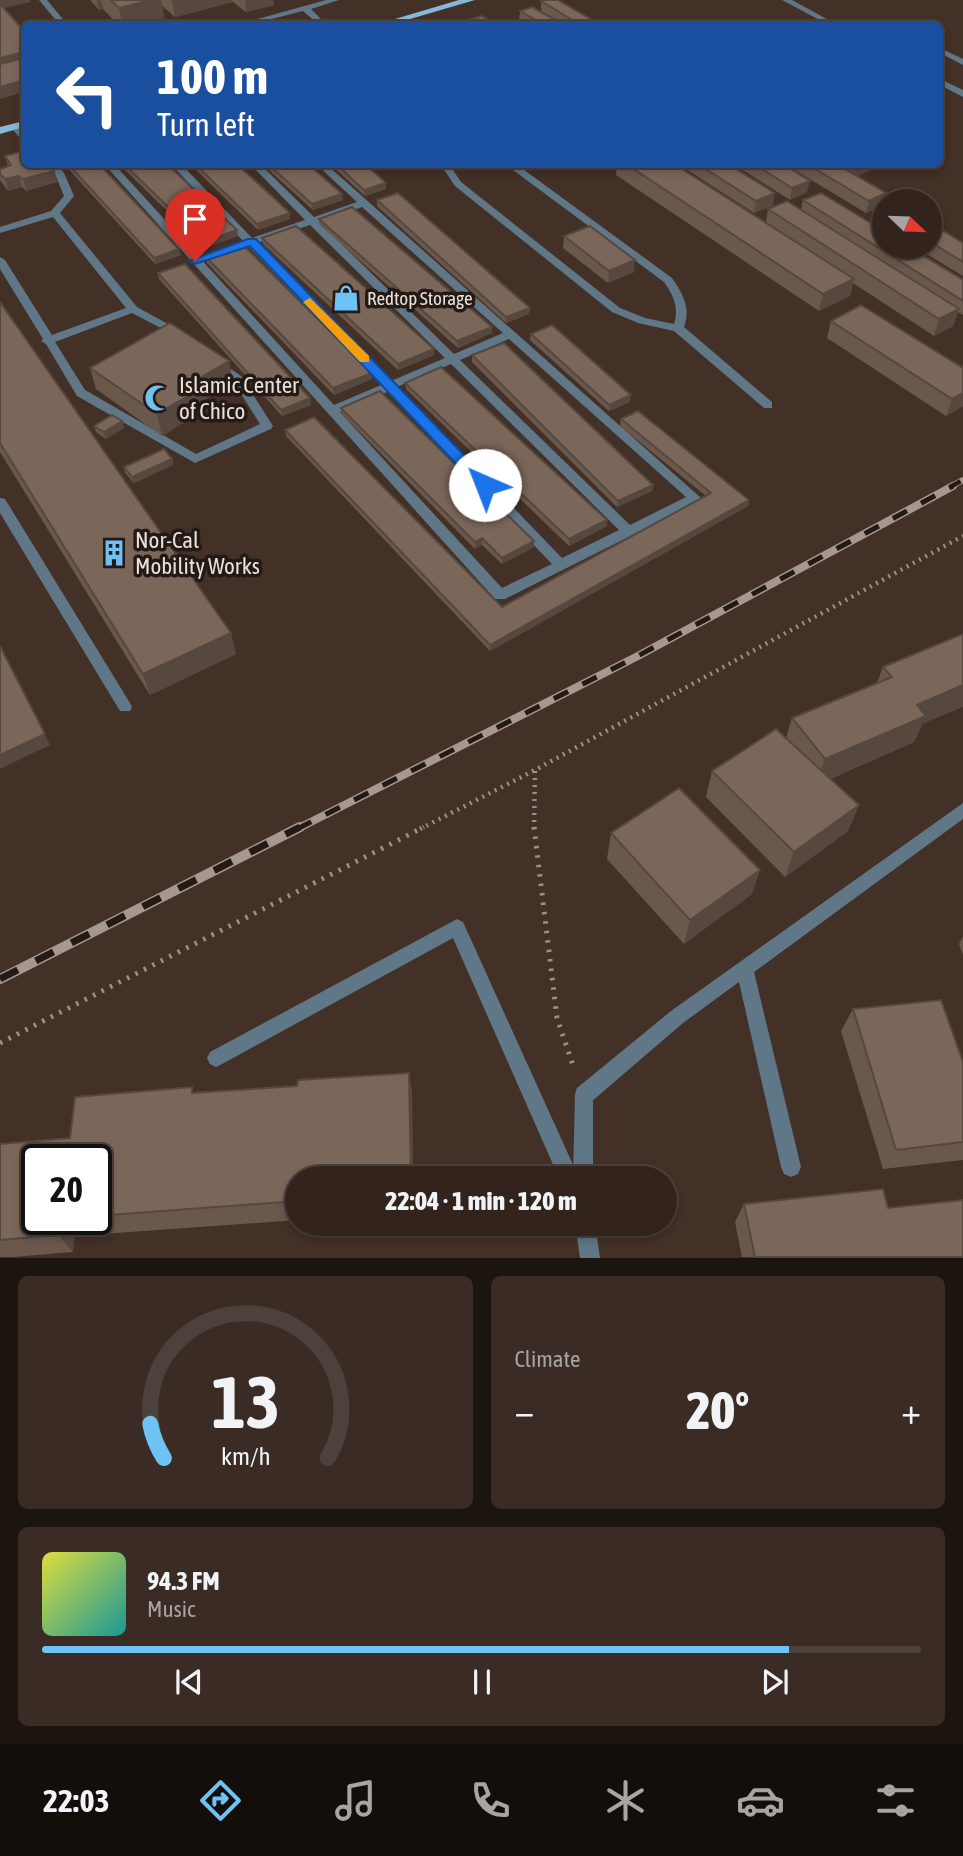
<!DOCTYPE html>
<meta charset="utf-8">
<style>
:root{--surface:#32241c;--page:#3a2c25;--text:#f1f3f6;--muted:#a8a4a3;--line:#4d413b;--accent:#6fc2f4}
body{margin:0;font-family:"Asap Condensed",sans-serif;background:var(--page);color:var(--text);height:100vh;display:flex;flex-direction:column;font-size:26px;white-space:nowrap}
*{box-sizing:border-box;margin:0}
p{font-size:23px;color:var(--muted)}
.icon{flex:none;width:38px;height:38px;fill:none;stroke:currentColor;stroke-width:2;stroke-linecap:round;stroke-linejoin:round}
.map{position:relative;height:1258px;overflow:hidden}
.panel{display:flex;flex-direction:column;gap:18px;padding:18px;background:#1c140f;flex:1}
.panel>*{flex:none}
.top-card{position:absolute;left:21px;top:21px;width:922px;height:147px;border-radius:10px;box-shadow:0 4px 10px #0003,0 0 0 2px var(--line);background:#1a4fa0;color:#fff;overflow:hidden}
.needle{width:46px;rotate:113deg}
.tools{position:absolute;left:872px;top:189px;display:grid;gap:14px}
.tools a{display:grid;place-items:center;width:70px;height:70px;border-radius:50%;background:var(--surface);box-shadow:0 4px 10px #0003,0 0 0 2px var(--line);font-size:35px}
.speed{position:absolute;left:21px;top:1144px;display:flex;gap:14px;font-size:35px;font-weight:700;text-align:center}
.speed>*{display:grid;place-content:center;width:91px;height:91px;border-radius:50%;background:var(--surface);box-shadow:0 4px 10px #0003,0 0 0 2px var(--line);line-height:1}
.speed .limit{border:4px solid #111;border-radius:10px;background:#fff;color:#111}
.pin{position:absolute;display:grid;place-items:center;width:60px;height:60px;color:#fff;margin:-72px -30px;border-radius:50% 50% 50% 0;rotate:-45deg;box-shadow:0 0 7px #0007}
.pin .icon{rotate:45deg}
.me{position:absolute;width:77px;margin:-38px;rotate:316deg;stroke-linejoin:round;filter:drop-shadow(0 0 5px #0008)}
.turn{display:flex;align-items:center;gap:24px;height:147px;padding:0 21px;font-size:32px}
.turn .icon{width:91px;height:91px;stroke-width:2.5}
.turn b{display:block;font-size:49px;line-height:60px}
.big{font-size:52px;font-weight:800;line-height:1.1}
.panel .tile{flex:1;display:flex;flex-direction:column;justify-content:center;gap:10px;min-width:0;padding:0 24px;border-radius:10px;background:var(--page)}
.panel .dial{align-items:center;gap:0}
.dial svg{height:182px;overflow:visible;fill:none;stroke:var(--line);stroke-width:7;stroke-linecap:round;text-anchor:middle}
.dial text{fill:var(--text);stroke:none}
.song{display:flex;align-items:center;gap:21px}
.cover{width:84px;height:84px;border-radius:10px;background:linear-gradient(135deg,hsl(60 70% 55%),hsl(180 70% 35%))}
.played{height:7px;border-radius:4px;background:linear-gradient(90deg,var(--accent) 85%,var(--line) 85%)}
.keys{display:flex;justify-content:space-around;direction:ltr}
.heat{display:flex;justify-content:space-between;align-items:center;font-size:38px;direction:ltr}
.panel .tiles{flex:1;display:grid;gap:18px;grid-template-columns:1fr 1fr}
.tile:last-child{grid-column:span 2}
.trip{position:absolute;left:285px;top:1166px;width:392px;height:70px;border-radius:35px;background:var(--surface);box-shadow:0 4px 10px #0003,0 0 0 2px var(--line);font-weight:800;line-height:70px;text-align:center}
.tab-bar{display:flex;height:112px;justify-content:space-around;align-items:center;background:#140e0b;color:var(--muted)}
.tab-bar .icon{width:49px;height:49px}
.tab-bar .current{color:var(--accent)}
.tab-bar b{font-size:32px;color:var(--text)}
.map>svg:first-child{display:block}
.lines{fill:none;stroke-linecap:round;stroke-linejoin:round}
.path-far1{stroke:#9d8e86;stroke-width:4.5;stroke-dasharray:2 5;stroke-linecap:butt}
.path{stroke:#9d8e86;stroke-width:5;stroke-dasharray:2.5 7;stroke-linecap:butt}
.service{fill:#5f7787;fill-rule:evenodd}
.minor{fill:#5f7787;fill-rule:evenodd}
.primary{fill:#85b8d9;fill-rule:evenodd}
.rail-far2-casing{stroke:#a6978f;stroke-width:6}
.rail-far1-casing{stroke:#a6978f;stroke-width:8}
.rail-casing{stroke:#a6978f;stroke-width:10}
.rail-far2{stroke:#231a16;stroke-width:4.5;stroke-dasharray:12;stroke-linecap:butt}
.rail-far1{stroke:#231a16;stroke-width:5;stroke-dasharray:16;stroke-linecap:butt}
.rail{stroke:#231a16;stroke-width:7;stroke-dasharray:20;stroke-linecap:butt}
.wall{fill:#6a584d;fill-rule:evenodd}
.shaded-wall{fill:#56473f}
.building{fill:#7b665a;stroke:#56473f;stroke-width:2}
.route{fill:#1a73e8;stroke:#114b97;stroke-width:2}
.slow{fill:#f59e0b}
.labels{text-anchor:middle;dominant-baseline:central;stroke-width:7;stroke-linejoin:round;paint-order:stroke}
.far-poi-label{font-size:19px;fill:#ebdfd9;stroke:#231a16;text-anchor:start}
.poi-label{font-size:23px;fill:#ebdfd9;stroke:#231a16;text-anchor:start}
</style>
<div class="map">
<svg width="963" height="1258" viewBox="0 0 963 1258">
<rect width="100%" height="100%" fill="#433026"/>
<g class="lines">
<!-- path-far1 -->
<g class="path-far1">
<path d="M 420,829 L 535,770 L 963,536"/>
<path d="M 534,829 L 535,770"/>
</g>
<!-- path -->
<g class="path">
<path d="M 534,827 L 557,1018 L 574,1068"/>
<path d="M 0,1043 L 424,827"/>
</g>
<!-- service -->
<g class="service">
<path d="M 39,0 L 47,0 L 67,24 L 59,24 Z"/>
<path d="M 326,0 L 339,0 L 311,9 L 326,24 L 318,24 L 303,11 L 252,24 L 240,24 Z"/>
<path d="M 782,0 L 792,0 L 836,24 L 827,24 Z"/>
<path d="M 873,20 L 892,24 L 858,24 Z"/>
<path d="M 940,48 L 963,59 L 963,65 L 940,53 Z"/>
<path d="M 940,79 L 963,90 L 963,97 L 940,85 Z"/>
<path d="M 12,125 L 18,125 L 24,132 L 24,140 L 21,139 L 12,129 Z"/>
<path d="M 47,164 L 57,164 L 64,173 L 74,196 L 60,213 L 137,307 L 186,334 L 180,337 L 176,336 L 132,313 L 55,342 L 85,390 L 196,454 L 260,424 L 233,381 L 212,364 L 218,360 L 241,376 L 273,426 L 271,429 L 195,463 L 77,396 L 46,344 L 41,341 L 43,339 L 0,269 L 0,257 L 5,260 L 52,335 L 126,308 L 53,217 L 0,233 L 0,227 L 51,211 L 64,196 L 55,174 Z"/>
<path d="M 104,164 L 114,164 L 334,405 L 381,385 L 248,246 L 241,246 L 240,244 L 243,241 L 171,164 L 181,164 L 252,238 L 305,220 L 250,164 L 260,164 L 314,217 L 357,202 L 316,164 L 326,164 L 701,498 L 700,501 L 505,599 L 495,599 ZM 362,207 L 503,333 L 454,354 L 319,222 ZM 310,225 L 445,358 L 391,381 L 257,243 ZM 509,339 L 686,497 L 630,525 L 460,360 ZM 451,364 L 619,530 L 562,558 L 397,387 ZM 387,392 L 552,564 L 502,588 L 340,412 Z"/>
<path d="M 440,164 L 449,164 L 461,182 L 620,308 L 645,318 L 674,324 C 679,308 674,296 664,282 L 505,164 L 516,164 L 672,278 C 683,294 691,308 684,327 L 772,402 L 772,408 L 764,408 L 674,331 L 638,323 L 612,312 L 455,186 Z"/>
<path d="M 0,498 L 5,499 L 130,703 L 132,707 L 130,711 L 120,711 L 0,513 Z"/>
<path d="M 963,803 L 963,819 L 754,972 L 801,1167 L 798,1174 L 791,1177 L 784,1174 L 781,1167 L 739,982 L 683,1023 L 591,1102 L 584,1104 L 577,1102 L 575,1095 L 577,1088 L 671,1011 Z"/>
<path d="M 457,919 L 463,922 L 579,1178 L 559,1178 L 453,938 L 222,1064 L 216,1067 L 210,1064 L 207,1058 L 210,1052 Z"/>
</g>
<!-- minor -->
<g class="minor">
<path d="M 584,1086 L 591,1088 L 593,1095 L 593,1178 L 573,1178 L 575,1095 L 577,1088 Z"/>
<path d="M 575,1223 L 595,1223 L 600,1258 L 580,1258 Z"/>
</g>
<!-- primary -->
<g class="primary">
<path d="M 459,0 L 475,0 L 393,24 L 378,24 Z"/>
<path d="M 24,121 L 24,127 L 0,134 L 0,127 Z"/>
</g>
<!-- rail-far2 casing -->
<g class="rail-far2-casing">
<path id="rail-far2" d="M 950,487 L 963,480"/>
</g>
<!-- rail-far1 casing -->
<g class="rail-far1-casing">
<path id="rail-far1" d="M 297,829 L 636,657 L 953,486"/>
</g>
<!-- rail casing -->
<g class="rail-casing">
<path id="rail" d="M 0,979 L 300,827"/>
</g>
<!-- rail-far2 -->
<use href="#rail-far2" class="rail-far2"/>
<!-- rail-far1 -->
<use href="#rail-far1" class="rail-far1"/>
<!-- rail -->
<use href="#rail" class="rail"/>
</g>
<!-- wall -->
<g class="wall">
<path d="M 90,0 L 273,0 L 274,5 L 246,12 L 233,2 L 175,17 L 162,6 L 165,22 L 156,24 L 117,24 L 103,9 L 99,10 Z"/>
<path d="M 541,1 L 599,24 L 525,24 L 519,21 L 520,11 L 541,11 Z"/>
<path d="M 5,156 L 54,171 L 57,182 L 26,191 L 22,187 L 8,191 L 0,180 L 0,169 L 8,166 Z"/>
<path d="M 64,164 L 99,164 L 179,249 L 181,255 L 155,264 Z"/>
<path d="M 119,164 L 167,164 L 238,236 L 205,248 Z"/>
<path d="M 193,164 L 237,164 L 290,219 L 258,230 L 193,167 Z"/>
<path d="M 262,164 L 308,164 L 343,200 L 313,210 Z"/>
<path d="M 330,164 L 365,164 L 386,183 L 386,189 L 365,196 Z"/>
<path d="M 617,164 L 674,164 L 766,223 L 768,209 L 801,210 L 803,200 L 963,280 L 963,315 L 958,312 L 953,326 L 934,336 L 853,283 L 850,296 L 819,311 L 616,175 Z"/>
<path d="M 678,164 L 728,164 L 773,205 L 754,213 Z"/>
<path d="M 733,164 L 783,164 L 807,192 L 790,200 Z"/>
<path d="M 785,164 L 885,164 L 857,176 L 886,193 L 883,205 L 866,213 Z"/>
<path d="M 377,200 L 529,314 L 506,323 L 377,206 Z"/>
<path d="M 319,219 L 492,327 L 492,333 L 458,348 L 320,225 Z"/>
<path d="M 929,222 L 963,243 L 963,276 L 915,247 L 929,247 Z"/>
<path d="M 564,236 L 634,272 L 608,283 L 563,248 Z"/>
<path d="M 262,238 L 434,349 L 434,355 L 398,370 L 263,244 Z"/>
<path d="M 206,257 L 372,373 L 372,379 L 334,395 L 207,263 Z"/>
<path d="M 158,273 L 310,398 L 311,405 L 282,416 L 159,279 Z"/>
<path d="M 0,302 L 236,654 L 150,695 L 0,452 Z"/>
<path d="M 831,321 L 962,368 L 963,364 L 963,406 L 946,416 L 827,338 Z"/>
<path d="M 531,334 L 630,402 L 609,411 L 530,340 Z"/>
<path d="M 472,355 L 653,485 L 652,491 L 617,507 L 472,362 Z"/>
<path d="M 90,368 L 233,382 L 197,404 L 199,413 L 162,436 L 96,389 Z"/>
<path d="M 405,383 L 607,526 L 569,546 L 406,389 Z"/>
<path d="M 341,408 L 534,541 L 534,547 L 502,564 L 482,545 L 475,549 L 342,414 Z"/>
<path d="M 621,419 L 749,500 L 748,506 L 490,651 L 286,436 L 285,430 L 502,607 L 706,496 L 620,426 Z"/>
<path d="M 122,421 L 124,428 L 106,439 L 96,432 L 94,426 Z"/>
<path d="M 172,459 L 173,465 L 134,483 L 125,473 L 124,467 Z"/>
<path d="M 963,634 L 914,742 L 830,779 L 859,805 L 848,831 L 785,877 L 706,797 L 712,771 L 786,738 L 792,718 L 877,683 L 883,667 Z"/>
<path d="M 611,833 L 752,894 L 684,944 L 607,859 Z"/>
<path d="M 963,936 L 963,955 L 959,944 Z"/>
<path d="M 853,1009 L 963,1062 L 963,1160 L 883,1169 L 841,1031 Z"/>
<path d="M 409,1073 L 412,1094 L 413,1178 L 298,1178 L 298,1220 L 74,1236 L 73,1252 L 13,1257 L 0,1257 L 0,1144 L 70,1138 L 194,1092 L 297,1086 ZM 96,1160 L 96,1220 L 37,1220 Z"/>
<path d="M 744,1204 L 888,1208 L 963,1257 L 742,1257 L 735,1222 Z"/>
</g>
<!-- shaded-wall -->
<g class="shaded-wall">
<path d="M 0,0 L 30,0 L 31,2 L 0,9 Z"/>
<path d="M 97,0 L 101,0 L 103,9 L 99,10 Z"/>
<path d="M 151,0 L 161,0 L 165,22 L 156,24 L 122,24 L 119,8 Z"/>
<path d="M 172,0 L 232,0 L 233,2 L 175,17 Z"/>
<path d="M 245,0 L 273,0 L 274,5 L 246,12 Z"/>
<path d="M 24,52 L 24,64 L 0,70 L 0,58 Z"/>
<path d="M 24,80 L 24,92 L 0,99 L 0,87 Z"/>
<path d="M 851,164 L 885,164 L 848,180 Z"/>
<path d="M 54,171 L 57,182 L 26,191 L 23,179 Z"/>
<path d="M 19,176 L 22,187 L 8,191 L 5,179 Z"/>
<path d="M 810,181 L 807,192 L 790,200 L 792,188 Z"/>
<path d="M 386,183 L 386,189 L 365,196 L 364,190 Z"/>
<path d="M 775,193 L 773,205 L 754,213 L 756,201 Z"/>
<path d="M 886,193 L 883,205 L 866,213 L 869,201 Z"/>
<path d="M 342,194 L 343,200 L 313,210 L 312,204 Z"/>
<path d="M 290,213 L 290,219 L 258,230 L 257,224 Z"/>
<path d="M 237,230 L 238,236 L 205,248 L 204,242 Z"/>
<path d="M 179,249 L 181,255 L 155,264 L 154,258 Z"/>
<path d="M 635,260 L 634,272 L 608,283 L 609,271 Z"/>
<path d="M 854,279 L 850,296 L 819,311 L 823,294 Z"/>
<path d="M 530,308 L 529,314 L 506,323 L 506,317 Z"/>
<path d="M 959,309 L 953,326 L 934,336 L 939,319 Z"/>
<path d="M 492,327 L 492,333 L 458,348 L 457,341 Z"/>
<path d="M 434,349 L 434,355 L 398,370 L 398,364 Z"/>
<path d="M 229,361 L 233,382 L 197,404 L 199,413 L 162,436 L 157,414 L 186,386 Z"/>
<path d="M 372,373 L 372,379 L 334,395 L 333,388 Z"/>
<path d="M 963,393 L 963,406 L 946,416 L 952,399 Z"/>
<path d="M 631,395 L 630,402 L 609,411 L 609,405 Z"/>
<path d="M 310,398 L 311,405 L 282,416 L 281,410 Z"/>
<path d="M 122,421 L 124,428 L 106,439 L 104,432 Z"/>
<path d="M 172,459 L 173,465 L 134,483 L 132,477 Z"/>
<path d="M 653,485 L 652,491 L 617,507 L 618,501 Z"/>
<path d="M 749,500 L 748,506 L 490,651 L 490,645 Z"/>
<path d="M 607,520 L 607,526 L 569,546 L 569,539 Z"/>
<path d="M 482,538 L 482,545 L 475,549 L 475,542 Z"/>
<path d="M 534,541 L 534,547 L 502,564 L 502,558 Z"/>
<path d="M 231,633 L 236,654 L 150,695 L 143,674 Z"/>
<path d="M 963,685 L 963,707 L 922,724 L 914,742 L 815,785 L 825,759 L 917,705 Z"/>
<path d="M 45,734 L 50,745 L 0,769 L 0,755 Z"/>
<path d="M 859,805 L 848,831 L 785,877 L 794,852 Z"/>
<path d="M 760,870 L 752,894 L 684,944 L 690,920 Z"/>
<path d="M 409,1073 L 412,1094 L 413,1178 L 411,1178 Z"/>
<path d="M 60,1220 L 74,1236 L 73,1252 L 58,1235 Z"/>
</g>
<!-- building -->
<g class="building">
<path d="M 111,0 L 151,0 L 119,8 Z"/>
<path d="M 545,0 L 558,0 L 599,24 L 579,24 L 541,1 Z"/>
<path d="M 0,4 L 24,31 L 24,52 L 0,58 Z"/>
<path d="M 532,7 L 563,24 L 543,24 L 520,11 Z"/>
<path d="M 482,16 L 495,24 L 454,24 Z"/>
<path d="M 24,58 L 24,80 L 0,87 L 0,64 Z"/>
<path d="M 24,151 L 24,164 L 49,164 L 54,171 L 23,179 L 19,176 L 5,179 L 0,174 L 0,169 L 11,165 L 5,156 Z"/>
<path d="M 68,164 L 99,164 L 179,249 L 154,258 Z"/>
<path d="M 124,164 L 167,164 L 237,230 L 204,242 Z"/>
<path d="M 195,164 L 237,164 L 290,213 L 257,224 Z"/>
<path d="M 268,164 L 308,164 L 342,194 L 312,204 Z"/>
<path d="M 336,164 L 365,164 L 386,183 L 364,190 Z"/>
<path d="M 626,164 L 674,164 L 854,279 L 823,294 Z"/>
<path d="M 698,164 L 728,164 L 775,193 L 756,201 Z"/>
<path d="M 754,164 L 783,164 L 810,181 L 792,188 Z"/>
<path d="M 807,164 L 836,164 L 886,193 L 869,201 Z"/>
<path d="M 398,193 L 530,308 L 506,317 L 377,200 Z"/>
<path d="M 821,193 L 884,231 L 884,247 L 909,247 L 963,280 L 963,301 L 803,200 Z"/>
<path d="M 787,201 L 959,309 L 939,319 L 768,209 Z"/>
<path d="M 352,207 L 492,327 L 457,341 L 319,219 Z"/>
<path d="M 929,222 L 963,243 L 963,262 L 929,241 Z"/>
<path d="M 296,226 L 434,349 L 398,364 L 262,238 Z"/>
<path d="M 590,226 L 635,260 L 609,271 L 564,236 Z"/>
<path d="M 242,244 L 372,373 L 333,388 L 206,257 Z"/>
<path d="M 185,264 L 310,398 L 281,410 L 158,273 Z"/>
<path d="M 0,302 L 231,633 L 143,674 L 0,443 Z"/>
<path d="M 861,305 L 963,368 L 963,393 L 952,399 L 831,321 Z"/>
<path d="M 170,323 L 229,361 L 186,386 L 195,392 L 157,414 L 90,368 Z"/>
<path d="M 552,325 L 631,395 L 609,405 L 531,334 Z"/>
<path d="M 504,343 L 653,485 L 618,501 L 472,355 Z"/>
<path d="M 441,367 L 607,520 L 569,539 L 405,383 Z"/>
<path d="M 380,391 L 534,541 L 502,558 L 482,538 L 475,542 L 341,408 Z"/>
<path d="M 638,411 L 749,500 L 490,645 L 285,430 L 314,417 L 502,607 L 711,493 L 621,419 Z"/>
<path d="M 112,415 L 122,421 L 104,432 L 94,426 Z"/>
<path d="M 164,449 L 172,459 L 132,477 L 124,467 Z"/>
<path d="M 963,634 L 963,685 L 917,705 L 926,716 L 825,759 L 792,718 L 892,677 L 883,667 Z"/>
<path d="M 0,646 L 45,734 L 0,755 Z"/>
<path d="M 776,729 L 859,805 L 794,852 L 712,771 Z"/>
<path d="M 679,788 L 760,870 L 690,920 L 611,833 Z"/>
<path d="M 941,1000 L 963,1062 L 963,1142 L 896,1150 L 853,1009 Z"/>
<path d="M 409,1073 L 411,1178 L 298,1178 L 298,1201 L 96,1216 L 96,1160 L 37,1160 L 37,1220 L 60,1220 L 58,1235 L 0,1240 L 0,1144 L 70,1138 L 75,1097 L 192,1087 L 192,1093 L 297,1086 L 298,1080 Z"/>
<path d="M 883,1189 L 888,1208 L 963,1200 L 963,1257 L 755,1257 L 744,1204 Z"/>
</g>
<!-- route -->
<path class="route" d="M 248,239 L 256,239 L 490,482 L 490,489 L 480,489 L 250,246 L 195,264 L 189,261 Z"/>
<!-- slow -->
<path class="slow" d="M 310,298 L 369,356 L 369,362 L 360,362 L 305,304 L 303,302 Z"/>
<!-- icons -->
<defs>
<g id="shop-bare" transform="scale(2.1)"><path d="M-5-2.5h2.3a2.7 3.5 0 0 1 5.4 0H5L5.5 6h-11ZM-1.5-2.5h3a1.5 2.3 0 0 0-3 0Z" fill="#6fc2f4" stroke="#231a16" stroke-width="2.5" paint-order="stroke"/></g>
<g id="mosque-bare" transform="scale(2.1)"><path d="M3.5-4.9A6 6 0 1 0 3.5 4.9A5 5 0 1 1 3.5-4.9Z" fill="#6fc2f4" stroke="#231a16" stroke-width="2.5" paint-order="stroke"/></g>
<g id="building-bare" transform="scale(2.1)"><path d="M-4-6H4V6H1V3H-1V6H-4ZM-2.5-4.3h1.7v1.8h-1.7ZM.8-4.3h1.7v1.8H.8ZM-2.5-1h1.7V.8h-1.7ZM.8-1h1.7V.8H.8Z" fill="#6fc2f4" stroke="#231a16" stroke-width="2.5" paint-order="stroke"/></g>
</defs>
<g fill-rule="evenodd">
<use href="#shop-bare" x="346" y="298"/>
<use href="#mosque-bare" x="158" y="398"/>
<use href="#building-bare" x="114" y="553"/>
</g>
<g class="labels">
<!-- far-poi labels -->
<g class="far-poi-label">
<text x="367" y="298">Redtop Storage</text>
</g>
<!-- poi labels -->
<g class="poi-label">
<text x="179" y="385">Islamic Center<tspan x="179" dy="26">of Chico</tspan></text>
<text x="135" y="540">Nor-Cal<tspan x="135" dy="26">Mobility Works</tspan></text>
</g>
</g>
</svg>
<div class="tools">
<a><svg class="needle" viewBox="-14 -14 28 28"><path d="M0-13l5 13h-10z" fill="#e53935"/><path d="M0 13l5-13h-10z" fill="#a8a4a3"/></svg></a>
</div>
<div class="speed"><div class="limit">20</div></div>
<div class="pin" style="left:195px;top:261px;background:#d93025"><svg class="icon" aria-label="arrive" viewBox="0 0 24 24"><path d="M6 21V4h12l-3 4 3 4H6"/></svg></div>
<svg class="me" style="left:485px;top:485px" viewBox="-20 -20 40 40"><circle r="19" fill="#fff"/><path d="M0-13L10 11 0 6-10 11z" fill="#1a73e8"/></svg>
<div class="trip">22:04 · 1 min · 120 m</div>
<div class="top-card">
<div class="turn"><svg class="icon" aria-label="left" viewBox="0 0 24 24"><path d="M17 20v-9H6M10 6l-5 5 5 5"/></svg><div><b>100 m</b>Turn left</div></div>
</div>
</div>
<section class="panel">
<div class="tiles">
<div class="tile dial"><svg viewBox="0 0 100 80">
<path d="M14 69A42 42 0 1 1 86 69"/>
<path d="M14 69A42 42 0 0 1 8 54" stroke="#6fc2f4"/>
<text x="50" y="56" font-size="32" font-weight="700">13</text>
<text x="50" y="72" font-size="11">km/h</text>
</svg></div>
<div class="tile"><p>Climate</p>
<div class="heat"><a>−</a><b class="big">20°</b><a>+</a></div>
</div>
<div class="tile">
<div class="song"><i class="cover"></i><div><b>94.3 FM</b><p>Music</p></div></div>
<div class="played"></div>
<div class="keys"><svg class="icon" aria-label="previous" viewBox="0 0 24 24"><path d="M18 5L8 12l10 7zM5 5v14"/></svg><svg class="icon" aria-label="pause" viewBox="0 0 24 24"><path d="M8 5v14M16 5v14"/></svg><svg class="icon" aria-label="next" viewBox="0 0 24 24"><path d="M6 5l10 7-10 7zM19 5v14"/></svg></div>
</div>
</div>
</section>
<nav class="tab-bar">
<b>22:03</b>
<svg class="icon current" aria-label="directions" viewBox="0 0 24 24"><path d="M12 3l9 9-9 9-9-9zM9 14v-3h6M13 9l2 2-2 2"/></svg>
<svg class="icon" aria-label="music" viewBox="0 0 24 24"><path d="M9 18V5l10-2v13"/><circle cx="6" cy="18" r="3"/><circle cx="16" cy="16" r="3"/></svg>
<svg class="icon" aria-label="phone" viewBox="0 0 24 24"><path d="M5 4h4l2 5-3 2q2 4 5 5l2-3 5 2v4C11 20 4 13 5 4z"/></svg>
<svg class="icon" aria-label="climate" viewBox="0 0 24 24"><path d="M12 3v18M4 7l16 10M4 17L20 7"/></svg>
<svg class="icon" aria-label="car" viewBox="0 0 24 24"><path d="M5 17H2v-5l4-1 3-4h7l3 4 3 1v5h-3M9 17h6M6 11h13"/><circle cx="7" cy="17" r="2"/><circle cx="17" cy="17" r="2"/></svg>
<svg class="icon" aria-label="filters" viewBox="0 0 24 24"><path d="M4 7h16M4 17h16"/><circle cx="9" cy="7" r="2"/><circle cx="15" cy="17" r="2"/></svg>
</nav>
